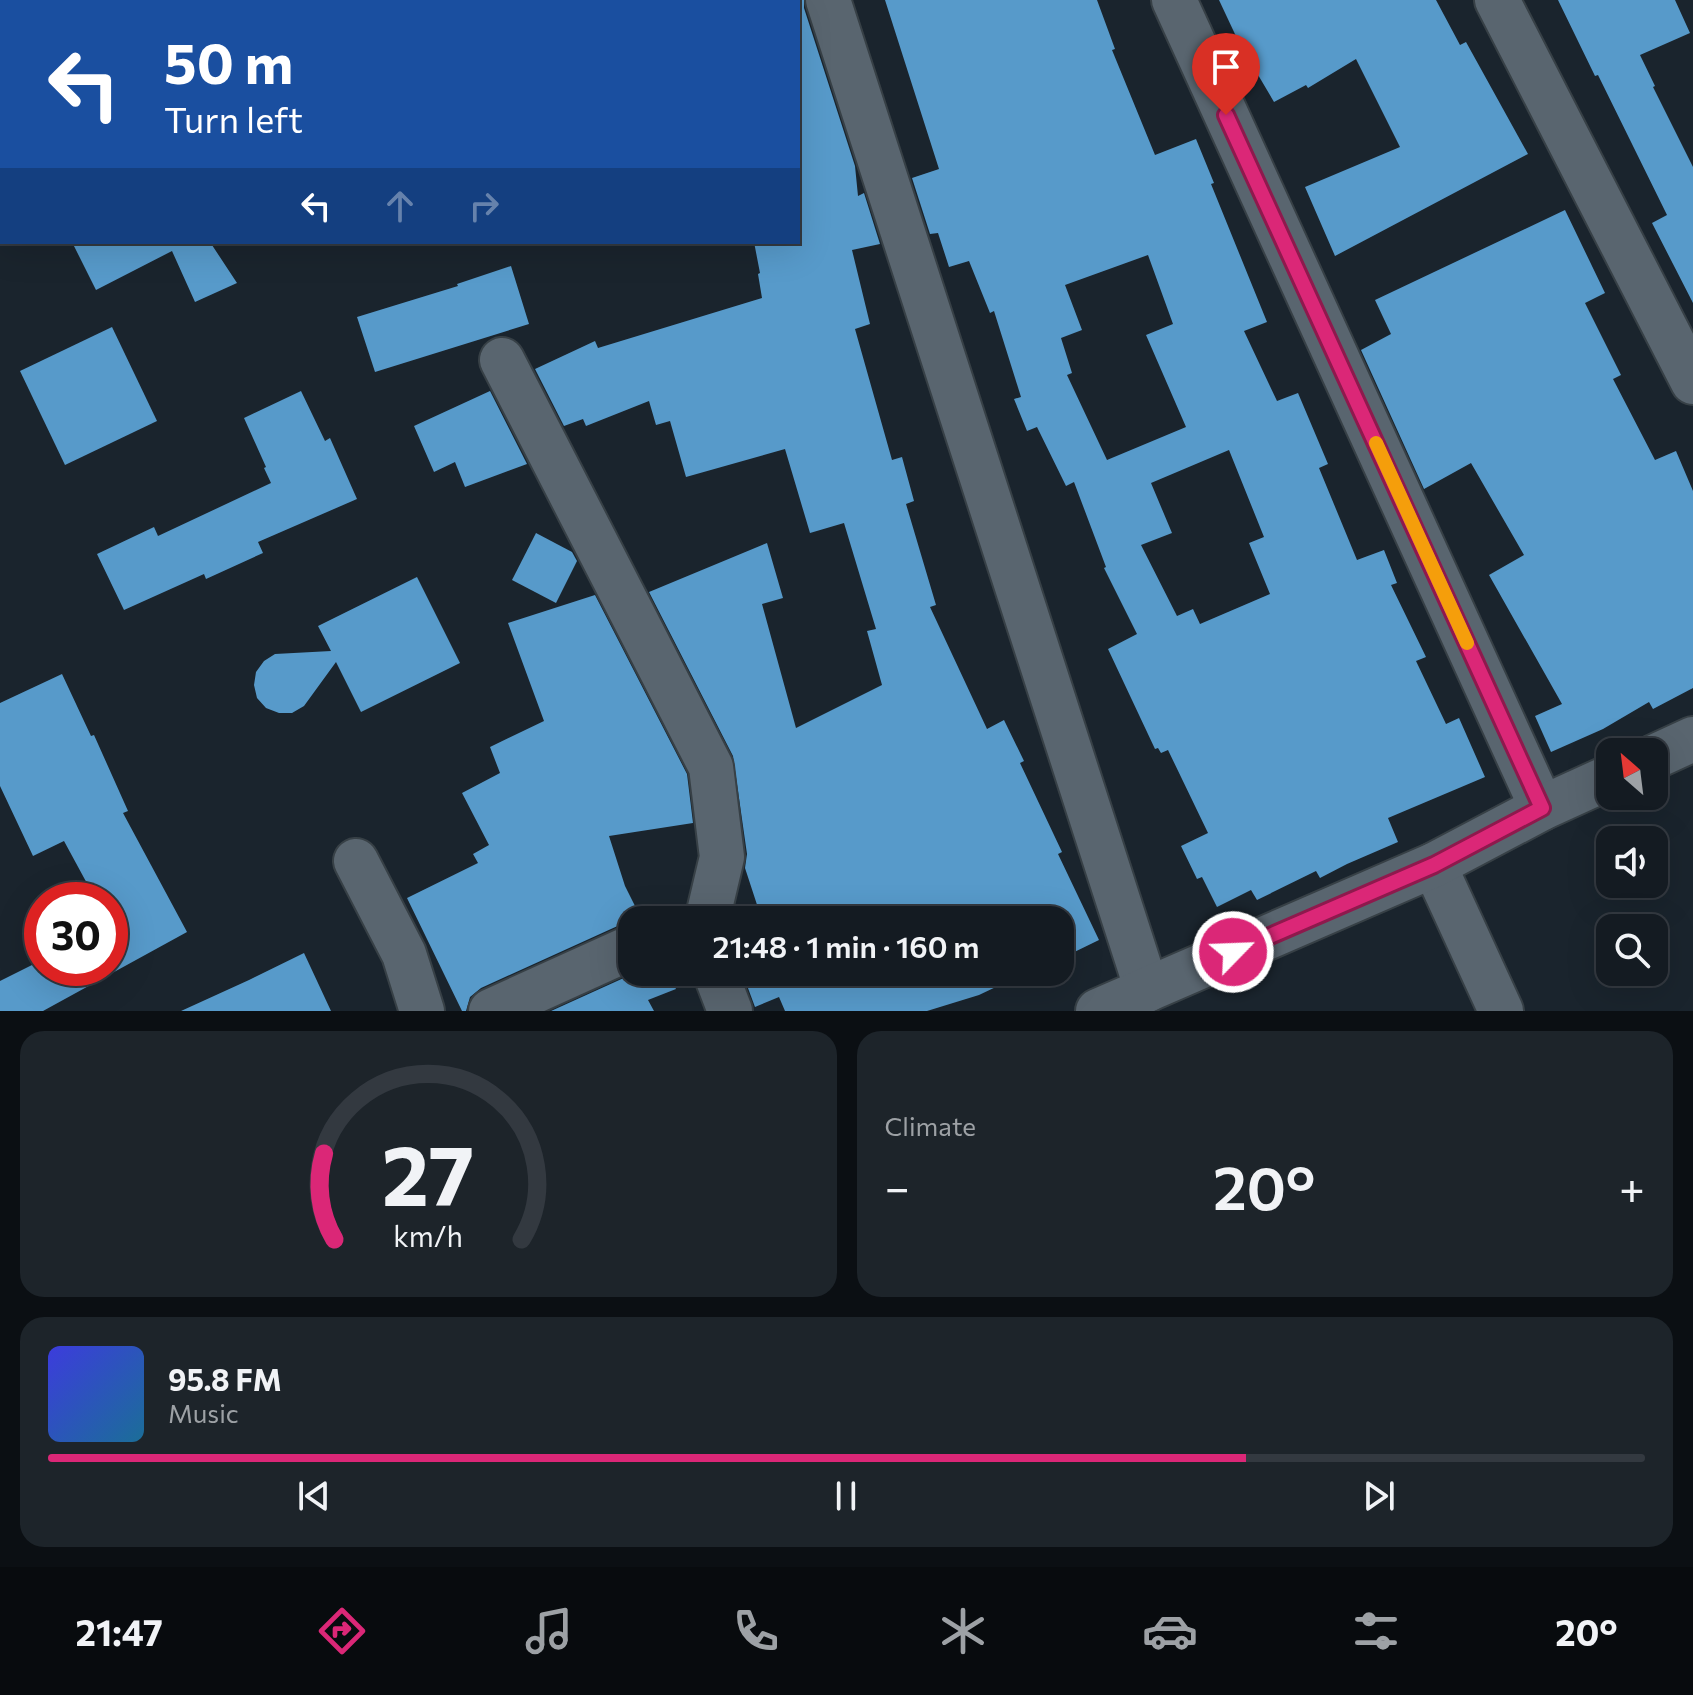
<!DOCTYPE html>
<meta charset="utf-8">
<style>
:root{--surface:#141b22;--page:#1d242a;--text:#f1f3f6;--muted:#9da1a5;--line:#333940;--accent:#db2777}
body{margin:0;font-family:Commissioner,sans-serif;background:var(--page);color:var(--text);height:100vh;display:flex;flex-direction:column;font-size:30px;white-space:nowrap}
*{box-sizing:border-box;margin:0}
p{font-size:26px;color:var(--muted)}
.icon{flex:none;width:44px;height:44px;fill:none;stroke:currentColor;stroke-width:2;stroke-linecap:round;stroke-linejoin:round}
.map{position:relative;height:1011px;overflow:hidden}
.details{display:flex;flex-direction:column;gap:20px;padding:20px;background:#0b0f13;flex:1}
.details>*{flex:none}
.hud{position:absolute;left:0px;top:0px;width:800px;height:244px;box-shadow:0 8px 32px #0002,0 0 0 2px var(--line);background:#1a4fa0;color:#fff;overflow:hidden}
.needle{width:52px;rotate:332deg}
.controls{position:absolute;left:1596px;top:738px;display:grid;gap:16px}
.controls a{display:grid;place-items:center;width:72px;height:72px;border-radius:16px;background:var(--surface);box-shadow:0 8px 32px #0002,0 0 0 2px var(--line);font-size:40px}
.speed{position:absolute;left:24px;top:882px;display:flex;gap:16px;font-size:40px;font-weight:700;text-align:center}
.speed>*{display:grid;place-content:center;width:104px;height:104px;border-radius:50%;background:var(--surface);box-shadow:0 8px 32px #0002,0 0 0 2px var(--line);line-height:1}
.speed .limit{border:12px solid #d22;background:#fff;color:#111}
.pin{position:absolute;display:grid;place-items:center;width:68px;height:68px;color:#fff;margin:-82px -34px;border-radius:50% 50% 50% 0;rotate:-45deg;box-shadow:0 0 8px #0007}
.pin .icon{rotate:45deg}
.me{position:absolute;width:88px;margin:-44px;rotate:66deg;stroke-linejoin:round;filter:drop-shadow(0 0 6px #0008)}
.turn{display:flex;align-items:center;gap:28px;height:168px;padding:0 32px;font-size:36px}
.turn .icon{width:104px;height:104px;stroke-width:2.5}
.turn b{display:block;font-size:56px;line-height:68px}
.lanes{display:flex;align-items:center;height:76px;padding:0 32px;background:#0003;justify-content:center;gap:40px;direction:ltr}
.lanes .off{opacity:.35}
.big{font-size:60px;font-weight:600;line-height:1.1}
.details .widget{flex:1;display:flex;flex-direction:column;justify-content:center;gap:12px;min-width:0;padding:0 28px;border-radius:24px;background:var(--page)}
.details .dial{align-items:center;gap:0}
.dial svg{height:208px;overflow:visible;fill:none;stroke:var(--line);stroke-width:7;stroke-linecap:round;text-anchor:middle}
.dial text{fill:var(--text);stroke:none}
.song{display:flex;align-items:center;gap:24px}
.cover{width:96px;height:96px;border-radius:12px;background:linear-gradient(135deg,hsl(240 70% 55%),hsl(200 70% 35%))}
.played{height:8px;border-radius:4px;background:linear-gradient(90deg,var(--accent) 75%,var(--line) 75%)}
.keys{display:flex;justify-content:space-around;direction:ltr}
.heat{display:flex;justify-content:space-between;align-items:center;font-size:44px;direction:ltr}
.details .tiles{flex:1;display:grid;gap:20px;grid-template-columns:1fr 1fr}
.widget:last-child{grid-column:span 2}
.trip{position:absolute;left:618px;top:906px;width:456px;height:80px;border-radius:24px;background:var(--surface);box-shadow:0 8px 32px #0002,0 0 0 2px var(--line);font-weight:600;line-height:80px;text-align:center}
.tabs{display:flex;height:128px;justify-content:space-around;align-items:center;background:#080b0e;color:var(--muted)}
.tabs .icon{width:56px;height:56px}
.tabs .selected{color:var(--accent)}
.tabs b{font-size:36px;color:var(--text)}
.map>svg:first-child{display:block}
.building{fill:#579aca;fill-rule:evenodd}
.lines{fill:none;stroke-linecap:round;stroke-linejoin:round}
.minor-casing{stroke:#374046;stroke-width:48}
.minor{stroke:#59656f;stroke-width:44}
.route-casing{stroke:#8e194d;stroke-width:20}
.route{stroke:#db2777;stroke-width:14}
.slow{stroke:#f59e0b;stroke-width:14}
</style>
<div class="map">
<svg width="1693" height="1011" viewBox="0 0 1693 1011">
<rect width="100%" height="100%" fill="#1a242d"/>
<!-- building -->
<g class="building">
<path d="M 798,0 L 804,0 L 804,8 L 855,166 L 858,196 L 864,193 L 880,244 L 852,250 L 870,324 L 855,329 L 892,460 L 902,457 L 914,501 L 906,504 L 936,605 L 930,607 L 987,729 L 1004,720 L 1024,761 L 1020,763 L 1062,852 L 1058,854 L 1099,940 L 1060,959 L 1060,920 L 762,920 L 745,868 L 747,854 L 733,756 L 649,592 L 767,543 L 783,598 L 762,604 L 796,728 L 882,685 L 867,631 L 876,629 L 844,523 L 810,533 L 785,449 L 686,477 L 670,421 L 656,425 L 649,401 L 586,426 L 583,419 L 564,426 L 535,369 L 595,341 L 598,348 L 762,298 L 758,274 L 760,273 L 754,242 L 798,242 Z"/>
<path d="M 885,0 L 1097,0 L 1115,49 L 1112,50 L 1155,155 L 1196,139 L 1214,183 L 1211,184 L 1267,322 L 1244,331 L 1277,401 L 1298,393 L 1328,464 L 1319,468 L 1357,560 L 1384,550 L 1397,583 L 1391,585 L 1426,657 L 1416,661 L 1446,724 L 1459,718 L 1485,777 L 1388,818 L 1398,842 L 1347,864 L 1320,878 L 1316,871 L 1257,900 L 1251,890 L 1217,907 L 1202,877 L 1197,879 L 1181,846 L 1208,833 L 1168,750 L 1161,753 L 1158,748 L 1155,749 L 1108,649 L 1137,634 L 1104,568 L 1106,567 L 1074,482 L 1066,486 L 1037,427 L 1027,431 L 1014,399 L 1021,397 L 994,311 L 990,313 L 969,261 L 949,267 L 938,233 L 930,234 L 912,178 L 939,169 ZM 1148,255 L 1173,324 L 1146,335 L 1186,427 L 1107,460 L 1067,375 L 1072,373 L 1061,338 L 1082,330 L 1065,285 ZM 1229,450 L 1264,537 L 1249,543 L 1270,594 L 1200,624 L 1193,609 L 1177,616 L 1141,545 L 1172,533 L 1151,483 Z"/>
<path d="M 1219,0 L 1436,0 L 1460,45 L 1466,42 L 1528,154 L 1335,256 L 1305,187 L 1400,147 L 1356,59 L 1308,88 L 1306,85 L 1274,102 L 1251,63 L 1249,64 Z"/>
<path d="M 1558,0 L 1675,0 L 1690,33 L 1640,55 L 1655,86 L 1653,87 L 1693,167 L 1693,303 L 1652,223 L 1667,215 L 1598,75 L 1595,76 Z"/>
<path d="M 1565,210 L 1605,293 L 1585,303 L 1621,375 L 1613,379 L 1655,460 L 1676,451 L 1693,491 L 1693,688 L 1653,709 L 1649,702 L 1603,729 L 1551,752 L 1535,716 L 1562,704 L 1489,575 L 1524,555 L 1471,463 L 1424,489 L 1361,350 L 1391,334 L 1375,300 Z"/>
<path d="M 72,242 L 210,242 L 237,283 L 195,302 L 172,251 L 96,290 Z"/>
<path d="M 511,266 L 529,324 L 375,372 L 357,317 L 458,286 L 457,284 Z"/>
<path d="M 112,327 L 157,421 L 65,465 L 20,371 Z"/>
<path d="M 301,391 L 325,441 L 330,438 L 357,499 L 258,542 L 263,553 L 206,579 L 204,574 L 124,610 L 97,554 L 154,527 L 158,536 L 271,483 L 264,468 L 266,467 L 244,418 Z"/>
<path d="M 490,391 L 527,464 L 465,487 L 455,462 L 434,472 L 414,426 Z"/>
<path d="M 536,533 L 572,552 L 577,561 L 556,603 L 512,580 Z"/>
<path d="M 417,577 L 460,663 L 361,712 L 336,662 L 304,706 L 292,713 L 279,713 L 266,708 L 257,698 L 254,685 L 256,672 L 264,661 L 275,654 L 331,651 L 318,626 Z"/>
<path d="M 595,595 L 687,774 L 693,823 L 609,836 L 625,886 L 642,920 L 632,920 L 632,922 L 622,924 L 481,988 L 470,997 L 466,1011 L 462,1011 L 407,898 L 478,863 L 473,854 L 489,845 L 462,793 L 500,773 L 490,747 L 544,721 L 508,623 Z"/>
<path d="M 62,674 L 91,736 L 94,735 L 128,811 L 123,813 L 187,932 L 43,1011 L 0,1011 L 0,981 L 42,960 L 42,968 L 110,968 L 110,900 L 96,900 L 64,841 L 33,856 L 0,786 L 0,703 Z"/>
<path d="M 304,953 L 331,1011 L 181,1011 L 249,980 Z"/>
<path d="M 637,972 L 667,972 L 676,989 L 648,1000 L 654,1011 L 551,1011 Z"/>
<path d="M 742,972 L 1033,972 L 1022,977 L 1021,975 L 979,995 L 927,1011 L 785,1011 L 779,997 L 755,1007 Z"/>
</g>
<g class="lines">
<!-- minor casing -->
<g class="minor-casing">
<g id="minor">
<path d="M 828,0 L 1147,990"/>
<path d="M 1174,0 L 1542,808"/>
<path d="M 1497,0 L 1693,382"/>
<path d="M 502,360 L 711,767 L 722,857 L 709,912 L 709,920"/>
<path d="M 1654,757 L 1693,739"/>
<path d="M 356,861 L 404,954 L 422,1011"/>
<path d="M 1434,865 L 1501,1011"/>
<path d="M 715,972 L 730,1011"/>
<path d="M 491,1011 L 632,947"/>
<path d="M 1098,1011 L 1434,865 L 1542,808 L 1610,777"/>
</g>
</g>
<!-- minor -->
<use href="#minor" class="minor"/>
</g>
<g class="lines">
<!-- route casing -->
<g class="route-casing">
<path id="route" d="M 1226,115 L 1542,808 L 1434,865 L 1233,952"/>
</g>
<!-- route -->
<use href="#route" class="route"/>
<!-- slow -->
<path class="slow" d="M 1376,443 L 1467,643"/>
</g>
</svg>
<div class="controls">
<a><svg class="needle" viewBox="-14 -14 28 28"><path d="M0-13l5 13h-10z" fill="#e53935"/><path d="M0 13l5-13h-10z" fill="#9da1a5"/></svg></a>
<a><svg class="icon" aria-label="sound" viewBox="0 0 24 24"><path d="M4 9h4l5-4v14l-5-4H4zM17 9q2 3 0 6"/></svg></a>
<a><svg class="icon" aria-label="search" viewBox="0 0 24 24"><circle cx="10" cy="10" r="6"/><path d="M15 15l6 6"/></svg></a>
</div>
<div class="speed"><div class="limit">30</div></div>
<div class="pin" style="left:1226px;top:115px;background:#d93025"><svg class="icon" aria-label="arrive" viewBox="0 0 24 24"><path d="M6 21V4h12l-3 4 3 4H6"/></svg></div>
<svg class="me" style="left:1233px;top:952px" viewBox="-20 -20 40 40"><circle r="17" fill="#db2777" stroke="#fff" stroke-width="3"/><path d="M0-11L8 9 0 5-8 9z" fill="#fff"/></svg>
<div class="trip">21:48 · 1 min · 160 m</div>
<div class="hud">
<div class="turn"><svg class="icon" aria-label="left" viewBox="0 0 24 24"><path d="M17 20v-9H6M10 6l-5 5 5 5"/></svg><div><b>50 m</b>Turn left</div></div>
<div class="lanes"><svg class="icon" aria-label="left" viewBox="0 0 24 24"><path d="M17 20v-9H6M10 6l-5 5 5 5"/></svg><svg class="icon off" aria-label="ahead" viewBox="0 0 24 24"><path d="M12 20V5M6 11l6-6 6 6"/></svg><svg class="icon off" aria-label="right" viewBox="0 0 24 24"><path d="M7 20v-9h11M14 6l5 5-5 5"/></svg></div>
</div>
</div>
<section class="details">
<div class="tiles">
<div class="widget dial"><svg viewBox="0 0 100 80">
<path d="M14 69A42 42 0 1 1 86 69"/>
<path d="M14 69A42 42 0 0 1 10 36" stroke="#db2777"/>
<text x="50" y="56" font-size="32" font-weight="700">27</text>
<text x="50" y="72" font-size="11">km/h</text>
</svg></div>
<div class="widget"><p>Climate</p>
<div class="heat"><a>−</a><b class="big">20°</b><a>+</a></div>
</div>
<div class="widget">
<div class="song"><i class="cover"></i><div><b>95.8 FM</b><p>Music</p></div></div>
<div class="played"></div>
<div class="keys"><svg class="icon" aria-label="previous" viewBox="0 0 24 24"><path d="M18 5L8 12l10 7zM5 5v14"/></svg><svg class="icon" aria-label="pause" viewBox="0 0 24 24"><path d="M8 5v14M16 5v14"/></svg><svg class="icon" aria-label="next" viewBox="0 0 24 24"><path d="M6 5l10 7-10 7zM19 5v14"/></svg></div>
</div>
</div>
</section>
<nav class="tabs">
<b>21:47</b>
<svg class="icon selected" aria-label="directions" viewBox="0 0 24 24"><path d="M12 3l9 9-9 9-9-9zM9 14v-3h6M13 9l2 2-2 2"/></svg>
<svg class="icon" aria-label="music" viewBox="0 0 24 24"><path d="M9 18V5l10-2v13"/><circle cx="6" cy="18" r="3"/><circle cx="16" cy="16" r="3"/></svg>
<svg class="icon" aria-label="phone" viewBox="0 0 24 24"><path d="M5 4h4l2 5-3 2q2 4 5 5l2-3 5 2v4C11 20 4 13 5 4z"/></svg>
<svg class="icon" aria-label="climate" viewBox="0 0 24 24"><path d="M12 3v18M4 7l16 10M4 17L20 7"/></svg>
<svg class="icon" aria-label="car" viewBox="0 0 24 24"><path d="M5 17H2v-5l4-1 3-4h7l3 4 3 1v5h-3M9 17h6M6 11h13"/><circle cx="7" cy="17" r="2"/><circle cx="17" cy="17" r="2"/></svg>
<svg class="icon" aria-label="filters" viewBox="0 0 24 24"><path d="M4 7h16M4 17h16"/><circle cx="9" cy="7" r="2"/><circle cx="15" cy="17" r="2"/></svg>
<b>20°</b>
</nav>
